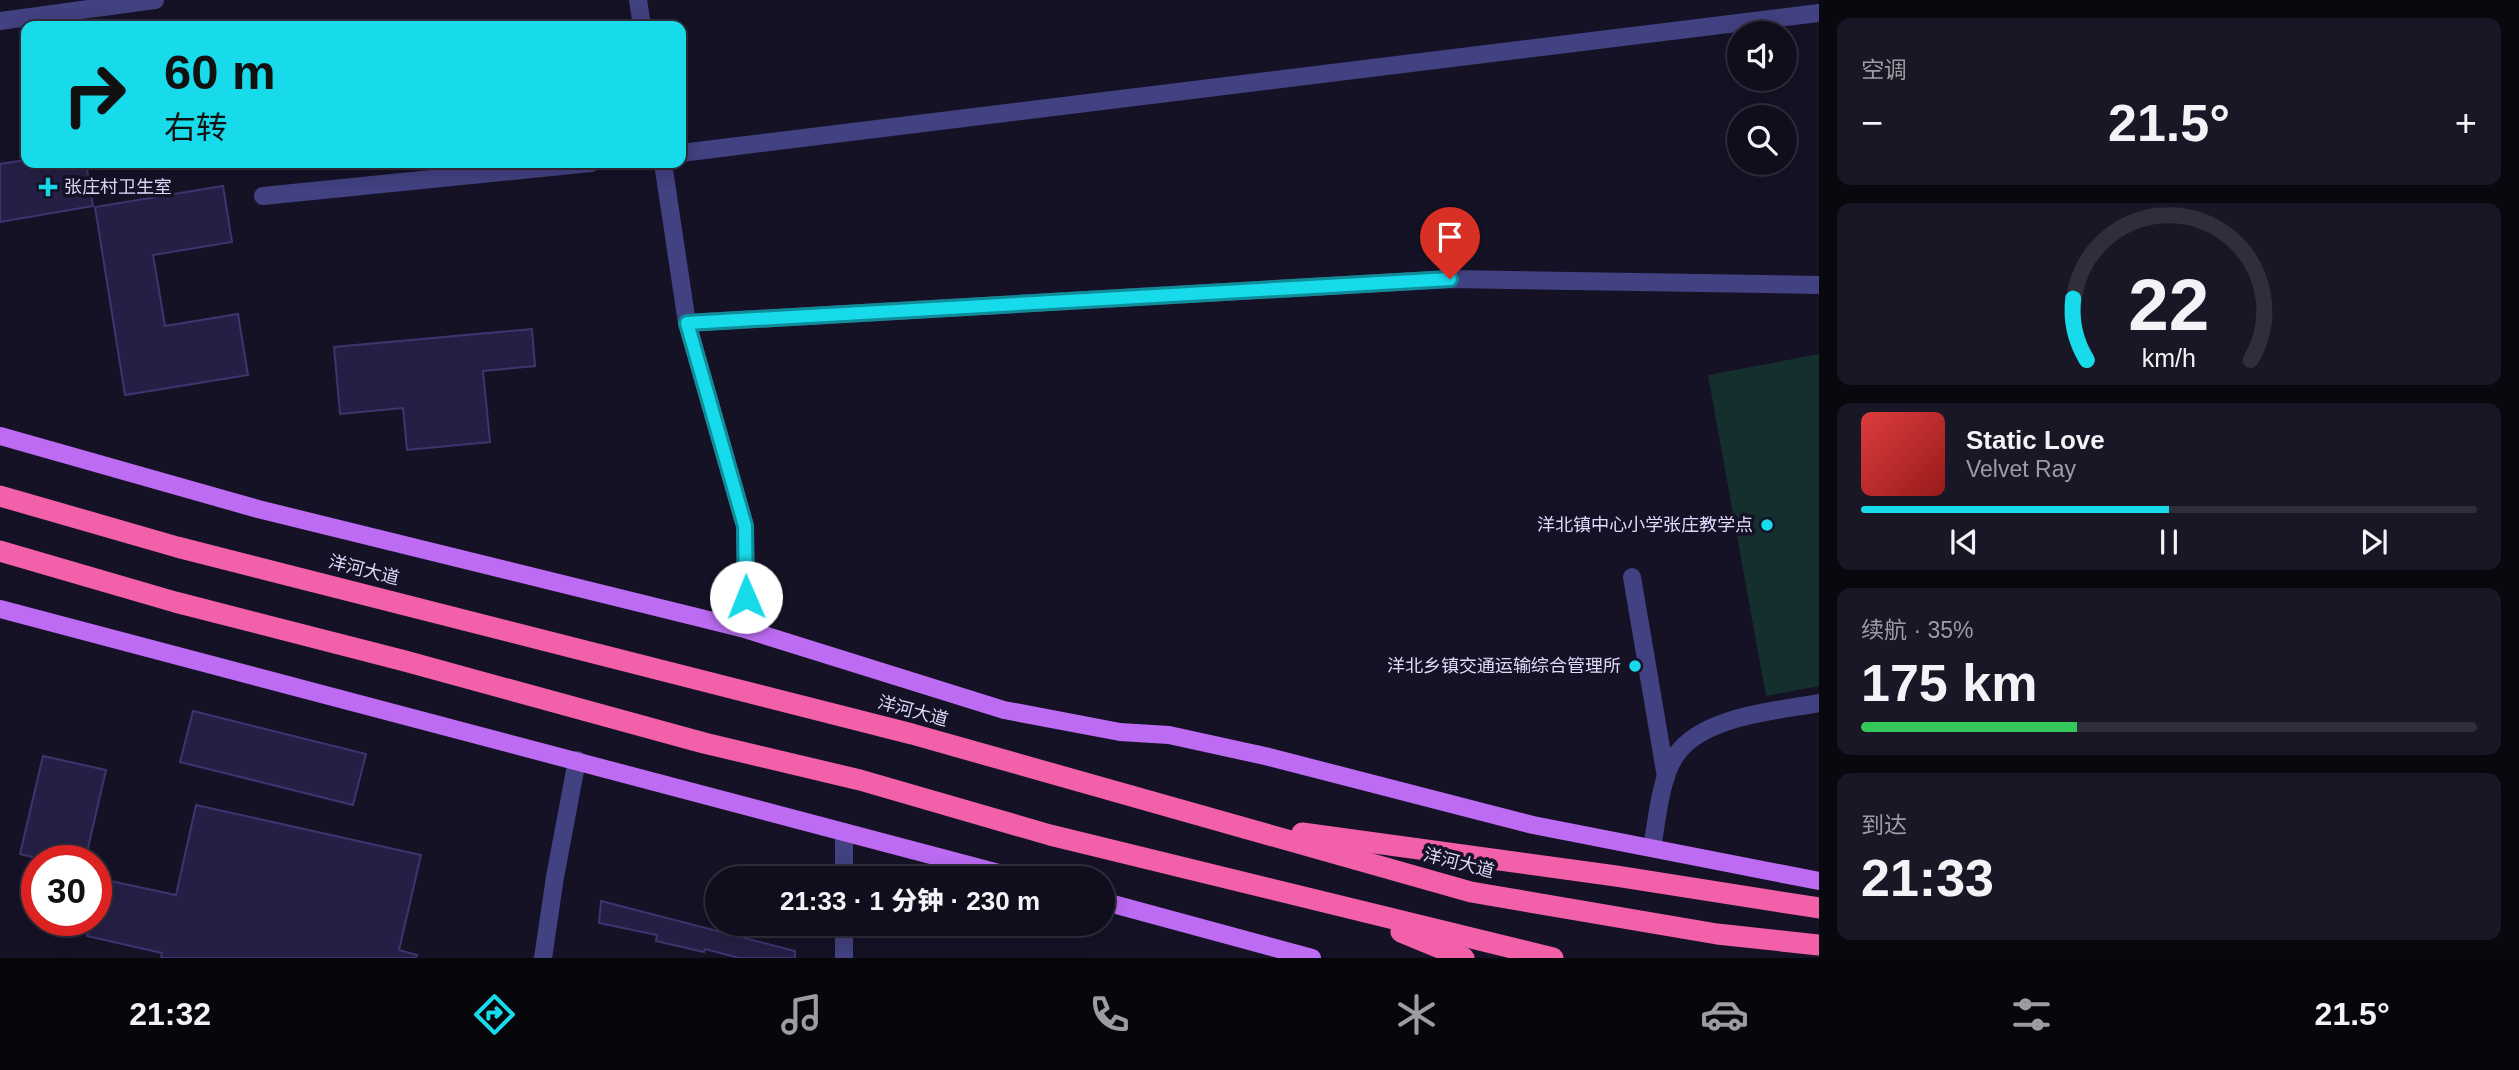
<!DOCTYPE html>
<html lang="zh">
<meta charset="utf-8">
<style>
:root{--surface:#100e1c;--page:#191725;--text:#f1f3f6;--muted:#9c9ca3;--line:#302e3b;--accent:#17daeb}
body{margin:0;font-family:Helvetica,"Noto Sans SC",sans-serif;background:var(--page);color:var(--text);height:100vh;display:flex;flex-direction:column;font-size:26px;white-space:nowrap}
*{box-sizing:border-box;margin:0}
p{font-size:23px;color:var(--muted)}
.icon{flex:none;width:38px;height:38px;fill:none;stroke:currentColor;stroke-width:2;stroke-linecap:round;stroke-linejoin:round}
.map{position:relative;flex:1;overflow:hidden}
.panel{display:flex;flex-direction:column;gap:18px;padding:18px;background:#09080f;width:700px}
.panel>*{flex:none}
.hud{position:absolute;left:21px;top:21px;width:665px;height:147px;border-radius:14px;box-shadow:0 4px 18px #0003,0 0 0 2px var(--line);background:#17daeb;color:#111;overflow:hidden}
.controls{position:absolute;left:1727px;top:21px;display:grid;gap:14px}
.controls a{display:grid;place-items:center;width:70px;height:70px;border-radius:50%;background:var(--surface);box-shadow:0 4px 18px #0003,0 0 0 2px var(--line);font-size:35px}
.speed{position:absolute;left:21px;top:845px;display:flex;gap:14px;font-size:35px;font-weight:700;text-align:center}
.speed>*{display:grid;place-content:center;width:91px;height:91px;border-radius:50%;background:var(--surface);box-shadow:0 4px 18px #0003,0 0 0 2px var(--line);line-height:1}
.speed .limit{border:10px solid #d22;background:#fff;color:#111}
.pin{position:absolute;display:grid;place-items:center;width:60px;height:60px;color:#fff;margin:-72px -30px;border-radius:50% 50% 50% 0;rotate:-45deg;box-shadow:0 0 7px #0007}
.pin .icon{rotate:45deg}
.me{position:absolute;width:77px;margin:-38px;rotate:359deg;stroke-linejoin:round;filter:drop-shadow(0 0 5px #0008)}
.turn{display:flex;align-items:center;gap:24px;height:147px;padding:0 28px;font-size:32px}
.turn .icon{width:91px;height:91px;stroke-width:2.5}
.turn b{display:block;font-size:49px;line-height:60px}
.big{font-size:52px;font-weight:800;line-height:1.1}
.panel .tile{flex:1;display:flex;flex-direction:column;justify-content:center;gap:10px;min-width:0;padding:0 24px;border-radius:14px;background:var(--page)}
.panel .dial{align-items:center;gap:0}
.dial svg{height:182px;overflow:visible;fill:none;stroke:var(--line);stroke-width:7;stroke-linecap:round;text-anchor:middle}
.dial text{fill:var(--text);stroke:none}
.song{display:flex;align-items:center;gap:21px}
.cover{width:84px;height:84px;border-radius:10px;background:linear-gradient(135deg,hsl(0 70% 55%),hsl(0 70% 35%))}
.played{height:7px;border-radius:4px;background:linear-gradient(90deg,var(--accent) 50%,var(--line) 50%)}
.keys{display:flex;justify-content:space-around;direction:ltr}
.heat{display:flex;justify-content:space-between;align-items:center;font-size:38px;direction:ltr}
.charge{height:10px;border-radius:5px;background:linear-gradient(90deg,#34c759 35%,var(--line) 0)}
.trip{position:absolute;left:705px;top:866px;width:410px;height:70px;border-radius:35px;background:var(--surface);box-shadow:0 4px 18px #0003,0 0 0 2px var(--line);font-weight:800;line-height:70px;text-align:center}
.tab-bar{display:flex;height:112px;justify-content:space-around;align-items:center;background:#06060b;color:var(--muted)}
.tab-bar .icon{width:49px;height:49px}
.tab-bar .on{color:var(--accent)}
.tab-bar b{font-size:32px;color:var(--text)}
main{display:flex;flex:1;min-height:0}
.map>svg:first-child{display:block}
.green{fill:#152f2e}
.building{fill:#261f45;stroke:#3e346f;stroke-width:2}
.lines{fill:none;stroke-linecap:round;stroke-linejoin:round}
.minor{stroke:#424181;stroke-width:18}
.major{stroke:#bc6bf2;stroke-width:18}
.highway{stroke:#f160a9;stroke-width:21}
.route-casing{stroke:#0f8e99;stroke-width:18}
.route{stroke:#17daeb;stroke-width:12}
.poi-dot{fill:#17daeb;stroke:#151226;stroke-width:2.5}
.labels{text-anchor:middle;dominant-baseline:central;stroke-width:7;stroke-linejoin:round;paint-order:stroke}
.poi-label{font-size:18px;fill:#dddafc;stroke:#151226;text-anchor:end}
.street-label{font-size:18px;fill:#dddafc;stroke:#151226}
</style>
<main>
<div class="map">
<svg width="1819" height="958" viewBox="0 0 1819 958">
<rect width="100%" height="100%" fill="#151226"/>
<!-- green -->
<path class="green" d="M 1819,354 L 1819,686 L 1766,696 L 1708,375 Z"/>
<!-- building -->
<g class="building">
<path d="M 26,160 L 26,163 L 86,163 L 93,206 L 0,222 L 0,164 Z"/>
<path d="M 223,186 L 232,242 L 153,255 L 165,326 L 238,314 L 248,375 L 125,395 L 95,207 Z"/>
<path d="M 532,329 L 535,366 L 483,371 L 490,442 L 407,450 L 403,408 L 340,414 L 334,347 Z"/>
<path d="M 193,711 L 366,754 L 353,805 L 180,762 Z"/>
<path d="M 43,756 L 106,770 L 85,861 L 49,861 L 20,854 Z"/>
<path d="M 196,805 L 421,855 L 399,950 L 417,955 L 416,958 L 161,958 L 162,953 L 87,936 L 91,920 L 96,920 L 96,898 L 101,879 L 176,895 Z"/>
<path d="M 601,901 L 795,951 L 795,958 L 739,958 L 705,949 L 704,952 L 656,941 L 657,935 L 599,923 Z"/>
</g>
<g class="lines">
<!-- minor -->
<g class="minor">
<path d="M 638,0 L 642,26"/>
<path d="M 0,21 L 155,0"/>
<path d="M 681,153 L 1819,13"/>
<path d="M 663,163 L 687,323 L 745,526 L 746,597 L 741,628"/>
<path d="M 263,196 L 591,163"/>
<path d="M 687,323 L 1450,279 L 1819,285"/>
<path d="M 1632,577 L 1666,777"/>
<path d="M 844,832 L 844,878"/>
<path d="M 1652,848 C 1657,821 1660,778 1676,755 C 1703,716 1776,711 1819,703"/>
<path d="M 844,924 L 844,958"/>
<path d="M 543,958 L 555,877 L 577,760"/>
</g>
<!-- major -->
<g class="major">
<path d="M 0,436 L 258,509 L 741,628 L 1004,710 L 1120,732 L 1169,735 L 1265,756 L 1533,825 L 1819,881"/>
<path d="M 0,609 L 1018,878"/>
<path d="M 1102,901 L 1312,958"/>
</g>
<!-- highway -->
<g class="highway">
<path d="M 0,496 L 177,547 L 912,734 L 1471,892 L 1717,934 L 1819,945"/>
<path d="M 0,551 L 175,602 L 405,661 L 704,743 L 860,780 L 1050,835 L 1553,958"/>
<path d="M 1302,833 L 1616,876 L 1819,908"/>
<path d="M 1401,932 L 1464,958"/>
</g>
</g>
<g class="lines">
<!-- route casing -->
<g class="route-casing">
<path id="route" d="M 746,597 L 745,526 L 687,323 L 1450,279"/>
</g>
<!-- route -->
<use href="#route" class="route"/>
</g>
<!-- markers -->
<g class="poi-dot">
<path d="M44.5 176.5h7v7h7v7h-7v7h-7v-7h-7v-7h7z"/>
<circle cx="1767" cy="525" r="7"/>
<circle cx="1635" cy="666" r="7"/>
</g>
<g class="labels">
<!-- poi labels -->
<g class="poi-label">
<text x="64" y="187" text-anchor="start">张庄村卫生室</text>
<text x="1753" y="525">洋北镇中心小学张庄教学点</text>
<text x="1621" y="666">洋北乡镇交通运输综合管理所</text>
</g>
<!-- street labels -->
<g class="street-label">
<text transform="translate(364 570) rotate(14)">洋河大道</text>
<text transform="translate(913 711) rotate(15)">洋河大道</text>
<text transform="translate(1459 863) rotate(14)">洋河大道</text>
</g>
</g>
</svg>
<div class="controls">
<a><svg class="icon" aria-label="sound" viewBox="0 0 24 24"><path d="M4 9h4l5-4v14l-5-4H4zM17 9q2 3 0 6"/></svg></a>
<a><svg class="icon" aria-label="search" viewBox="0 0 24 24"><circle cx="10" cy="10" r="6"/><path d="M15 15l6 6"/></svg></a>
</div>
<div class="speed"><div class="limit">30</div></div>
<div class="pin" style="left:1450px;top:279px;background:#d93025"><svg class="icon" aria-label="arrive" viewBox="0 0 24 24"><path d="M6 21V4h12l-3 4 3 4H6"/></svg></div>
<svg class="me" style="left:746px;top:597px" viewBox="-20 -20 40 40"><circle r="19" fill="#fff"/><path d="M0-13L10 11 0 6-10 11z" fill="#17daeb"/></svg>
<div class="trip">21:33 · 1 分钟 · 230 m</div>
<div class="hud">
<div class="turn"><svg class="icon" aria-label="right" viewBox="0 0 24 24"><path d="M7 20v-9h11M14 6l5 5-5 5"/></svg><div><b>60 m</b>右转</div></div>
</div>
</div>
<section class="panel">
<div class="tile"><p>空调</p>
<div class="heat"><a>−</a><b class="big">21.5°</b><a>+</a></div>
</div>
<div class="tile dial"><svg viewBox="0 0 100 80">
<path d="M14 69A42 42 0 1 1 86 69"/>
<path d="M14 69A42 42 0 0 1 8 42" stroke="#17daeb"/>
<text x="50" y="56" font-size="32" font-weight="700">22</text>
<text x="50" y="72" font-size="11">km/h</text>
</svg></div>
<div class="tile">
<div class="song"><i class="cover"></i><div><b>Static Love</b><p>Velvet Ray</p></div></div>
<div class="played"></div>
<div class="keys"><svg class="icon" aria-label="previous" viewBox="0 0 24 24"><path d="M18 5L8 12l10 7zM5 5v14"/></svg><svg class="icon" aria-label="pause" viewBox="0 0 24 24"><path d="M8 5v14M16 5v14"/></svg><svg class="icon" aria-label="next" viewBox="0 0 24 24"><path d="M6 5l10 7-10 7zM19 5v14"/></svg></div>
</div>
<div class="tile"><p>续航 · 35%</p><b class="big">175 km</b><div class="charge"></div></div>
<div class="tile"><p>到达</p><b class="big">21:33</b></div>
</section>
</main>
<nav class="tab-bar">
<b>21:32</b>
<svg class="icon on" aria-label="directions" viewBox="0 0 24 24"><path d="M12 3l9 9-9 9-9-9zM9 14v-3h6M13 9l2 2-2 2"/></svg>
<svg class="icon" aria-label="music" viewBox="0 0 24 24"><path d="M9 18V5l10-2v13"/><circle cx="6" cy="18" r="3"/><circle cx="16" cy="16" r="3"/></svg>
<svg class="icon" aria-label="phone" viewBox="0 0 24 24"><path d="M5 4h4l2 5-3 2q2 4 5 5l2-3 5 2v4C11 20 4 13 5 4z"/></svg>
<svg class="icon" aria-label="climate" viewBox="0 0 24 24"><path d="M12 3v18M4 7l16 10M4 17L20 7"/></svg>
<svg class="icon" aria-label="car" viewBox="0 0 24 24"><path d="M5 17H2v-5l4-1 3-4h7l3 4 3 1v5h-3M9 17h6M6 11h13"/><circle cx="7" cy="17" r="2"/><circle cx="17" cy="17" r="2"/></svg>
<svg class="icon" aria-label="filters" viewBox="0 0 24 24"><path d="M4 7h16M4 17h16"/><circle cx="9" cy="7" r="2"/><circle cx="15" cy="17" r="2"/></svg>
<b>21.5°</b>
</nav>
